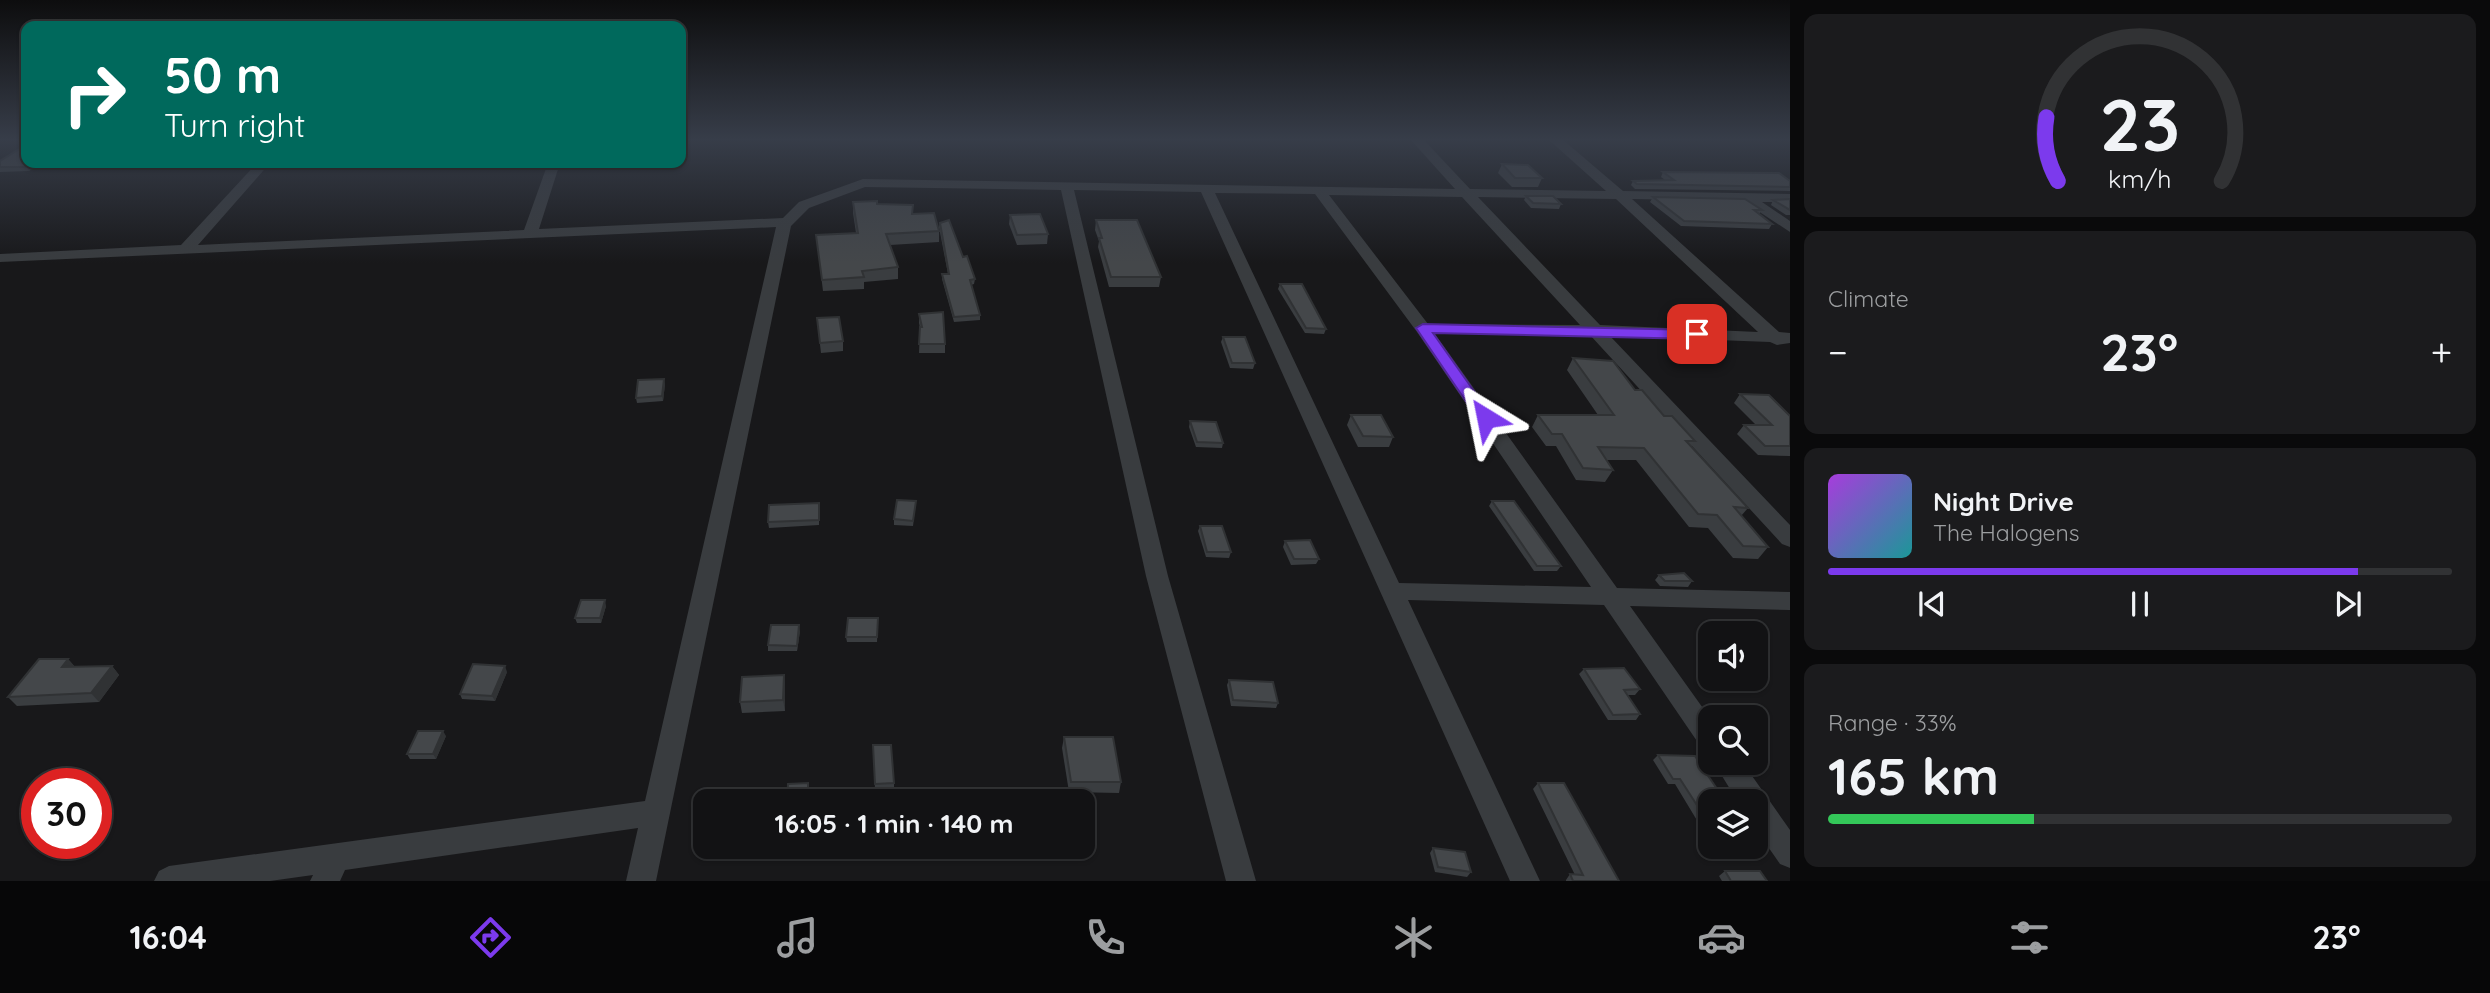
<!DOCTYPE html>
<meta charset="utf-8">
<style>
:root{--surface:#121214;--page:#1b1b1d;--text:#f1f3f6;--muted:#9c9ea0;--line:#313234;--accent:#7c3aed}
body{margin:0;font-family:Quicksand,sans-serif;background:var(--page);color:var(--text);height:100vh;display:flex;flex-direction:column;font-size:26px;white-space:nowrap}
*{box-sizing:border-box;margin:0}
p{font-size:23px;color:var(--muted)}
.icon{flex:none;width:38px;height:38px;fill:none;stroke:currentColor;stroke-width:2;stroke-linecap:round;stroke-linejoin:round}
.map{position:relative;flex:1;overflow:hidden}
.side{display:flex;flex-direction:column;gap:14px;padding:14px;background:#0a0a0b;width:700px}
.side>*{flex:none}
.guide{position:absolute;left:21px;top:21px;width:665px;height:147px;border-radius:14px;box-shadow:0 2px 5px #0004,0 0 0 2px var(--line);background:#00695c;color:#fff;overflow:hidden}
.buttons{position:absolute;left:1698px;top:621px;display:grid;gap:14px}
.buttons a{display:grid;place-items:center;width:70px;height:70px;border-radius:14px;background:var(--surface);box-shadow:0 2px 5px #0004,0 0 0 2px var(--line);font-size:35px}
.speed{position:absolute;left:21px;top:768px;display:flex;gap:14px;font-size:35px;font-weight:700;text-align:center}
.speed>*{display:grid;place-content:center;width:91px;height:91px;border-radius:50%;background:var(--surface);box-shadow:0 2px 5px #0004,0 0 0 2px var(--line);line-height:1}
.speed .limit{border:10px solid #d22;background:#fff;color:#111}
.pin{position:absolute;display:grid;place-items:center;width:60px;height:60px;color:#fff;margin:-30px;border-radius:14px;box-shadow:0 4px 10px #0006}
.me{position:absolute;width:77px;margin:-38px;rotate:325deg;stroke-linejoin:round;filter:drop-shadow(0 0 5px #0008)}
.turn{display:flex;align-items:center;gap:24px;height:147px;padding:0 28px;font-size:32px}
.turn .icon{width:91px;height:91px;stroke-width:2.5}
.turn b{display:block;font-size:49px;line-height:60px}
.big{font-size:52px;font-weight:700;line-height:1.1}
.side .card{flex:1;display:flex;flex-direction:column;justify-content:center;gap:10px;min-width:0;padding:0 24px;border-radius:14px;background:var(--page)}
.side .dial{align-items:center;gap:0}
.dial svg{height:182px;overflow:visible;fill:none;stroke:var(--line);stroke-width:7;stroke-linecap:round;text-anchor:middle}
.dial text{fill:var(--text);stroke:none}
.song{display:flex;align-items:center;gap:21px}
.cover{width:84px;height:84px;border-radius:10px;background:linear-gradient(135deg,hsl(280 70% 55%),hsl(180 70% 35%))}
.played{height:7px;border-radius:4px;background:linear-gradient(90deg,var(--accent) 85%,var(--line) 85%)}
.keys{display:flex;justify-content:space-around;direction:ltr}
.heat{display:flex;justify-content:space-between;align-items:center;font-size:38px;direction:ltr}
.charge{height:10px;border-radius:5px;background:linear-gradient(90deg,#34c759 33%,var(--line) 0)}
.trip{position:absolute;left:693px;top:789px;width:402px;height:70px;border-radius:14px;background:var(--surface);box-shadow:0 2px 5px #0004,0 0 0 2px var(--line);font-weight:700;line-height:70px;text-align:center}
.menu{display:flex;height:112px;justify-content:space-around;align-items:center;background:#070708;color:var(--muted)}
.menu .icon{width:49px;height:49px}
.menu .on{color:var(--accent)}
.menu b{font-size:32px;color:var(--text)}
main{display:flex;flex:1;min-height:0}
.map>svg:first-child{display:block}
.lines{fill:none;stroke-linecap:round;stroke-linejoin:round}
.minor{fill:#393c3f;fill-rule:evenodd}
.wall{fill:#3a3d40}
.shaded-wall{fill:#303234}
.building{fill:#44474a;stroke:#303234;stroke-width:2}
.route{fill:#7c3aed;stroke:#51269a;stroke-width:2}
</style>
<main>
<div class="map">
<svg width="1790" height="881" viewBox="0 0 1790 881">
<rect width="100%" height="100%" fill="#18181a"/>
<g class="lines">
<!-- minor -->
<g class="minor">
<path d="M 1410,139 L 1423,139 L 1470,189 L 1606,191 L 1548,139 L 1562,139 L 1623,191 L 1790,194 L 1790,202 L 1762,202 L 1790,221 L 1790,232 L 1743,201 L 1632,199 L 1779,332 L 1790,333 L 1790,343 L 1777,345 L 1770,342 L 1610,336 L 1790,525 L 1790,547 L 1782,544 L 1590,335 L 1435,334 L 1617,588 L 1790,592 L 1790,610 L 1630,606 L 1710,718 L 1710,750 L 1701,747 L 1604,605 L 1408,600 L 1540,881 L 1510,881 L 1201,192 L 1074,190 L 1168,576 L 1256,881 L 1226,881 L 1146,576 L 1061,190 L 865,187 L 809,208 L 791,226 L 656,881 L 626,881 L 638,828 L 345,870 L 340,881 L 310,881 L 313,875 L 270,881 L 154,881 L 159,871 L 169,866 L 645,801 L 776,227 L 0,262 L 0,254 L 181,245 L 257,163 L 270,163 L 198,245 L 524,230 L 548,163 L 560,163 L 539,229 L 783,218 L 799,202 L 863,179 L 1455,189 ZM 1215,193 L 1315,194 L 1417,332 L 1591,587 L 1399,583 ZM 1329,195 L 1462,197 L 1580,325 L 1428,324 ZM 1478,197 L 1616,199 L 1758,332 L 1600,325 Z"/>
<path d="M 1714,763 L 1743,763 L 1790,830 L 1790,868 L 1780,864 L 1755,828 L 1755,802 L 1738,802 Z"/>
</g>
</g>
<!-- wall -->
<g class="wall">
<path d="M 0,161 L 26,163 L 42,163 L 29,171 L 0,172 Z"/>
<path d="M 1502,164 L 1542,178 L 1538,187 L 1512,187 L 1498,173 Z"/>
<path d="M 1663,172 L 1790,181 L 1790,191 L 1635,189 L 1631,185 L 1633,181 L 1665,180 L 1661,177 Z"/>
<path d="M 1526,196 L 1561,204 L 1559,209 L 1531,208 L 1524,200 Z"/>
<path d="M 1653,197 L 1762,210 L 1759,214 L 1772,224 L 1769,229 L 1681,226 L 1650,202 Z"/>
<path d="M 1790,199 L 1790,215 L 1786,215 L 1771,205 L 1773,200 Z"/>
<path d="M 853,202 L 877,204 L 913,214 L 939,231 L 939,242 L 890,245 L 898,267 L 898,279 L 864,282 L 864,289 L 823,291 L 816,235 L 856,233 L 853,213 Z"/>
<path d="M 1010,215 L 1048,234 L 1047,244 L 1017,245 L 1009,224 Z"/>
<path d="M 1096,220 L 1161,277 L 1159,287 L 1109,287 L 1098,247 L 1099,241 L 1095,230 Z"/>
<path d="M 940,223 L 963,257 L 975,279 L 974,284 L 971,285 L 980,315 L 980,320 L 954,322 L 942,279 L 942,274 L 948,274 L 939,227 Z"/>
<path d="M 1280,284 L 1326,329 L 1324,334 L 1305,333 L 1278,289 Z"/>
<path d="M 919,314 L 945,344 L 945,353 L 919,353 L 920,328 L 919,323 Z"/>
<path d="M 817,318 L 843,341 L 843,351 L 821,353 Z"/>
<path d="M 1223,337 L 1255,363 L 1253,369 L 1230,368 L 1221,342 Z"/>
<path d="M 1573,358 L 1635,390 L 1664,416 L 1695,441 L 1691,447 L 1748,508 L 1741,516 L 1768,547 L 1758,559 L 1733,558 L 1708,528 L 1689,527 L 1636,460 L 1606,460 L 1613,470 L 1605,482 L 1576,480 L 1556,446 L 1546,446 L 1532,427 L 1538,415 L 1598,415 L 1567,370 Z"/>
<path d="M 665,384 L 663,401 L 637,403 L 636,398 Z"/>
<path d="M 1740,394 L 1790,416 L 1790,456 L 1758,455 L 1737,434 L 1744,425 L 1756,425 L 1734,403 Z"/>
<path d="M 1351,415 L 1393,437 L 1389,447 L 1358,447 L 1347,425 Z"/>
<path d="M 1190,421 L 1223,443 L 1222,448 L 1196,447 L 1189,427 Z"/>
<path d="M 916,501 L 913,526 L 894,525 L 894,519 Z"/>
<path d="M 1492,501 L 1561,566 L 1557,571 L 1534,571 L 1489,506 Z"/>
<path d="M 819,503 L 819,525 L 769,528 L 768,522 Z"/>
<path d="M 1200,526 L 1231,552 L 1229,558 L 1206,557 L 1198,531 Z"/>
<path d="M 1285,541 L 1319,559 L 1316,564 L 1291,565 L 1283,547 Z"/>
<path d="M 1659,575 L 1692,581 L 1688,587 L 1660,586 L 1655,580 Z"/>
<path d="M 606,606 L 601,623 L 577,623 L 575,618 Z"/>
<path d="M 878,618 L 877,642 L 847,642 L 846,637 Z"/>
<path d="M 800,631 L 797,651 L 768,651 L 768,645 Z"/>
<path d="M 68,659 L 75,667 L 112,666 L 119,675 L 99,702 L 17,706 L 8,697 Z"/>
<path d="M 1584,669 L 1640,689 L 1635,695 L 1627,695 L 1640,714 L 1636,720 L 1608,720 L 1579,674 Z"/>
<path d="M 507,672 L 495,701 L 462,699 L 460,694 Z"/>
<path d="M 784,675 L 785,686 L 785,711 L 742,713 L 740,702 Z"/>
<path d="M 1229,680 L 1278,703 L 1276,708 L 1231,706 L 1227,685 Z"/>
<path d="M 446,736 L 436,759 L 410,759 L 407,754 Z"/>
<path d="M 1064,737 L 1121,782 L 1119,793 L 1069,792 L 1062,748 Z"/>
<path d="M 873,745 L 894,783 L 894,788 L 875,789 Z"/>
<path d="M 1658,755 L 1710,802 L 1710,822 L 1698,822 L 1675,784 L 1668,784 L 1653,760 Z"/>
<path d="M 1538,783 L 1619,881 L 1566,881 L 1566,880 L 1570,874 L 1575,875 L 1533,789 Z"/>
<path d="M 1433,848 L 1471,872 L 1467,877 L 1435,872 L 1430,853 Z"/>
<path d="M 1725,871 L 1767,881 L 1722,881 L 1719,876 Z"/>
</g>
<!-- shaded-wall -->
<g class="shaded-wall">
<path d="M 33,163 L 42,163 L 29,171 L 27,167 Z"/>
<path d="M 664,379 L 665,384 L 663,401 L 662,396 Z"/>
<path d="M 605,600 L 606,606 L 601,623 L 600,618 Z"/>
<path d="M 799,625 L 800,631 L 797,651 L 797,646 Z"/>
<path d="M 68,659 L 76,668 L 62,667 Z"/>
<path d="M 112,666 L 119,675 L 99,702 L 91,693 Z"/>
<path d="M 505,666 L 507,672 L 495,701 L 492,696 Z"/>
<path d="M 784,675 L 785,686 L 785,711 L 783,700 Z"/>
<path d="M 443,731 L 446,736 L 436,759 L 433,754 Z"/>
</g>
<!-- building -->
<g class="building">
<path d="M 26,145 L 26,163 L 33,163 L 27,167 L 0,167 L 0,161 Z"/>
<path d="M 1502,164 L 1528,165 L 1542,178 L 1515,178 Z"/>
<path d="M 1663,172 L 1779,173 L 1790,181 L 1790,187 L 1637,184 L 1633,181 L 1674,180 Z"/>
<path d="M 1526,196 L 1553,196 L 1561,204 L 1533,203 Z"/>
<path d="M 1653,197 L 1745,199 L 1762,210 L 1754,210 L 1772,224 L 1684,221 Z"/>
<path d="M 1790,199 L 1790,210 L 1773,200 Z"/>
<path d="M 877,201 L 877,204 L 913,205 L 912,214 L 934,213 L 939,231 L 886,234 L 898,267 L 862,271 L 864,277 L 822,280 L 816,235 L 858,233 L 853,202 Z"/>
<path d="M 1040,214 L 1048,234 L 1017,235 L 1010,215 Z"/>
<path d="M 949,220 L 963,257 L 967,256 L 975,279 L 970,280 L 980,315 L 954,317 L 942,274 L 949,274 L 940,223 Z"/>
<path d="M 1096,220 L 1137,220 L 1161,277 L 1111,277 L 1099,238 L 1102,238 Z"/>
<path d="M 1280,284 L 1302,284 L 1326,329 L 1306,328 Z"/>
<path d="M 943,312 L 945,344 L 919,344 L 920,327 L 922,327 L 919,314 Z"/>
<path d="M 839,317 L 843,341 L 820,343 L 817,318 Z"/>
<path d="M 1223,337 L 1245,337 L 1255,363 L 1232,363 Z"/>
<path d="M 1573,358 L 1613,361 L 1635,390 L 1642,390 L 1664,416 L 1672,416 L 1695,441 L 1686,441 L 1748,508 L 1734,507 L 1768,547 L 1743,546 L 1717,515 L 1698,514 L 1644,448 L 1598,447 L 1613,470 L 1583,468 L 1562,434 L 1552,434 L 1538,415 L 1614,415 Z"/>
<path d="M 664,379 L 662,396 L 636,398 L 638,380 Z"/>
<path d="M 1740,394 L 1769,395 L 1790,416 L 1790,446 L 1765,446 L 1744,425 L 1772,425 Z"/>
<path d="M 1351,415 L 1381,415 L 1393,437 L 1363,436 Z"/>
<path d="M 1190,421 L 1216,422 L 1223,443 L 1197,442 Z"/>
<path d="M 897,500 L 916,501 L 913,521 L 894,519 Z"/>
<path d="M 1492,501 L 1514,501 L 1561,566 L 1537,566 Z"/>
<path d="M 819,503 L 819,520 L 768,522 L 769,505 Z"/>
<path d="M 1200,526 L 1222,526 L 1231,552 L 1207,552 Z"/>
<path d="M 1310,540 L 1319,559 L 1294,559 L 1285,541 Z"/>
<path d="M 1684,573 L 1692,581 L 1665,581 L 1659,575 Z"/>
<path d="M 581,600 L 605,600 L 600,618 L 575,618 Z"/>
<path d="M 848,618 L 878,618 L 877,637 L 846,637 Z"/>
<path d="M 771,625 L 799,625 L 797,646 L 768,645 Z"/>
<path d="M 39,659 L 68,659 L 62,667 L 112,666 L 91,693 L 8,697 Z"/>
<path d="M 473,664 L 505,666 L 492,696 L 460,694 Z"/>
<path d="M 1624,668 L 1640,689 L 1624,690 L 1640,714 L 1613,715 L 1584,669 Z"/>
<path d="M 784,675 L 783,700 L 740,702 L 742,677 Z"/>
<path d="M 1229,680 L 1273,682 L 1278,703 L 1233,700 Z"/>
<path d="M 418,731 L 443,731 L 433,754 L 407,754 Z"/>
<path d="M 1064,737 L 1113,737 L 1121,782 L 1071,782 Z"/>
<path d="M 873,745 L 891,745 L 894,783 L 875,784 Z"/>
<path d="M 1658,755 L 1695,756 L 1721,795 L 1726,795 L 1730,802 L 1710,802 L 1710,817 L 1704,816 L 1680,779 L 1673,779 Z"/>
<path d="M 808,783 L 808,802 L 787,802 L 788,784 Z"/>
<path d="M 1538,783 L 1564,783 L 1619,881 L 1573,881 L 1570,874 L 1583,875 Z"/>
<path d="M 1433,848 L 1465,852 L 1471,872 L 1438,867 Z"/>
<path d="M 1725,871 L 1760,871 L 1767,881 L 1731,881 Z"/>
</g>
<!-- sky -->
<linearGradient id="sky" x2="0" y2="1"><stop stop-color="#0d0d0e"/><stop offset="0.53" stop-color="#373d49"/><stop offset="1" stop-color="#373d49" stop-opacity="0"/></linearGradient>
<rect width="1790" height="263" fill="url(#sky)"/>
<!-- route -->
<path class="route" d="M 1423,324 L 1697,330 L 1704,334 L 1697,339 L 1433,333 L 1493,418 L 1486,423 L 1480,422 L 1416,328 Z"/>
</svg>
<div class="buttons">
<a><svg class="icon" aria-label="sound" viewBox="0 0 24 24"><path d="M4 9h4l5-4v14l-5-4H4zM17 9q2 3 0 6"/></svg></a>
<a><svg class="icon" aria-label="search" viewBox="0 0 24 24"><circle cx="10" cy="10" r="6"/><path d="M15 15l6 6"/></svg></a>
<a><svg class="icon" aria-label="layers" viewBox="0 0 24 24"><path d="M12 4l9 5-9 5-9-5zM3 14l9 5 9-5"/></svg></a>
</div>
<div class="speed"><div class="limit">30</div></div>
<div class="pin" style="left:1697px;top:334px;background:#d93025"><svg class="icon" aria-label="arrive" viewBox="0 0 24 24"><path d="M6 21V4h12l-3 4 3 4H6"/></svg></div>
<svg class="me" style="left:1486px;top:418px" viewBox="-20 -20 40 40"><path d="M0-17L14 15 0 8-14 15z" fill="#7c3aed" stroke="#fff" stroke-width="4"/></svg>
<div class="trip">16:05 · 1 min · 140 m</div>
<div class="guide">
<div class="turn"><svg class="icon" aria-label="right" viewBox="0 0 24 24"><path d="M7 20v-9h11M14 6l5 5-5 5"/></svg><div><b>50 m</b>Turn right</div></div>
</div>
</div>
<section class="side">
<div class="card dial"><svg viewBox="0 0 100 80">
<path d="M14 69A42 42 0 1 1 86 69"/>
<path d="M14 69A42 42 0 0 1 9 41" stroke="#7c3aed"/>
<text x="50" y="56" font-size="32" font-weight="700">23</text>
<text x="50" y="72" font-size="11">km/h</text>
</svg></div>
<div class="card"><p>Climate</p>
<div class="heat"><a>−</a><b class="big">23°</b><a>+</a></div>
</div>
<div class="card">
<div class="song"><i class="cover"></i><div><b>Night Drive</b><p>The Halogens</p></div></div>
<div class="played"></div>
<div class="keys"><svg class="icon" aria-label="previous" viewBox="0 0 24 24"><path d="M18 5L8 12l10 7zM5 5v14"/></svg><svg class="icon" aria-label="pause" viewBox="0 0 24 24"><path d="M8 5v14M16 5v14"/></svg><svg class="icon" aria-label="next" viewBox="0 0 24 24"><path d="M6 5l10 7-10 7zM19 5v14"/></svg></div>
</div>
<div class="card"><p>Range · 33%</p><b class="big">165 km</b><div class="charge"></div></div>
</section>
</main>
<nav class="menu">
<b>16:04</b>
<svg class="icon on" aria-label="directions" viewBox="0 0 24 24"><path d="M12 3l9 9-9 9-9-9zM9 14v-3h6M13 9l2 2-2 2"/></svg>
<svg class="icon" aria-label="music" viewBox="0 0 24 24"><path d="M9 18V5l10-2v13"/><circle cx="6" cy="18" r="3"/><circle cx="16" cy="16" r="3"/></svg>
<svg class="icon" aria-label="phone" viewBox="0 0 24 24"><path d="M5 4h4l2 5-3 2q2 4 5 5l2-3 5 2v4C11 20 4 13 5 4z"/></svg>
<svg class="icon" aria-label="climate" viewBox="0 0 24 24"><path d="M12 3v18M4 7l16 10M4 17L20 7"/></svg>
<svg class="icon" aria-label="car" viewBox="0 0 24 24"><path d="M5 17H2v-5l4-1 3-4h7l3 4 3 1v5h-3M9 17h6M6 11h13"/><circle cx="7" cy="17" r="2"/><circle cx="17" cy="17" r="2"/></svg>
<svg class="icon" aria-label="filters" viewBox="0 0 24 24"><path d="M4 7h16M4 17h16"/><circle cx="9" cy="7" r="2"/><circle cx="15" cy="17" r="2"/></svg>
<b>23°</b>
</nav>
